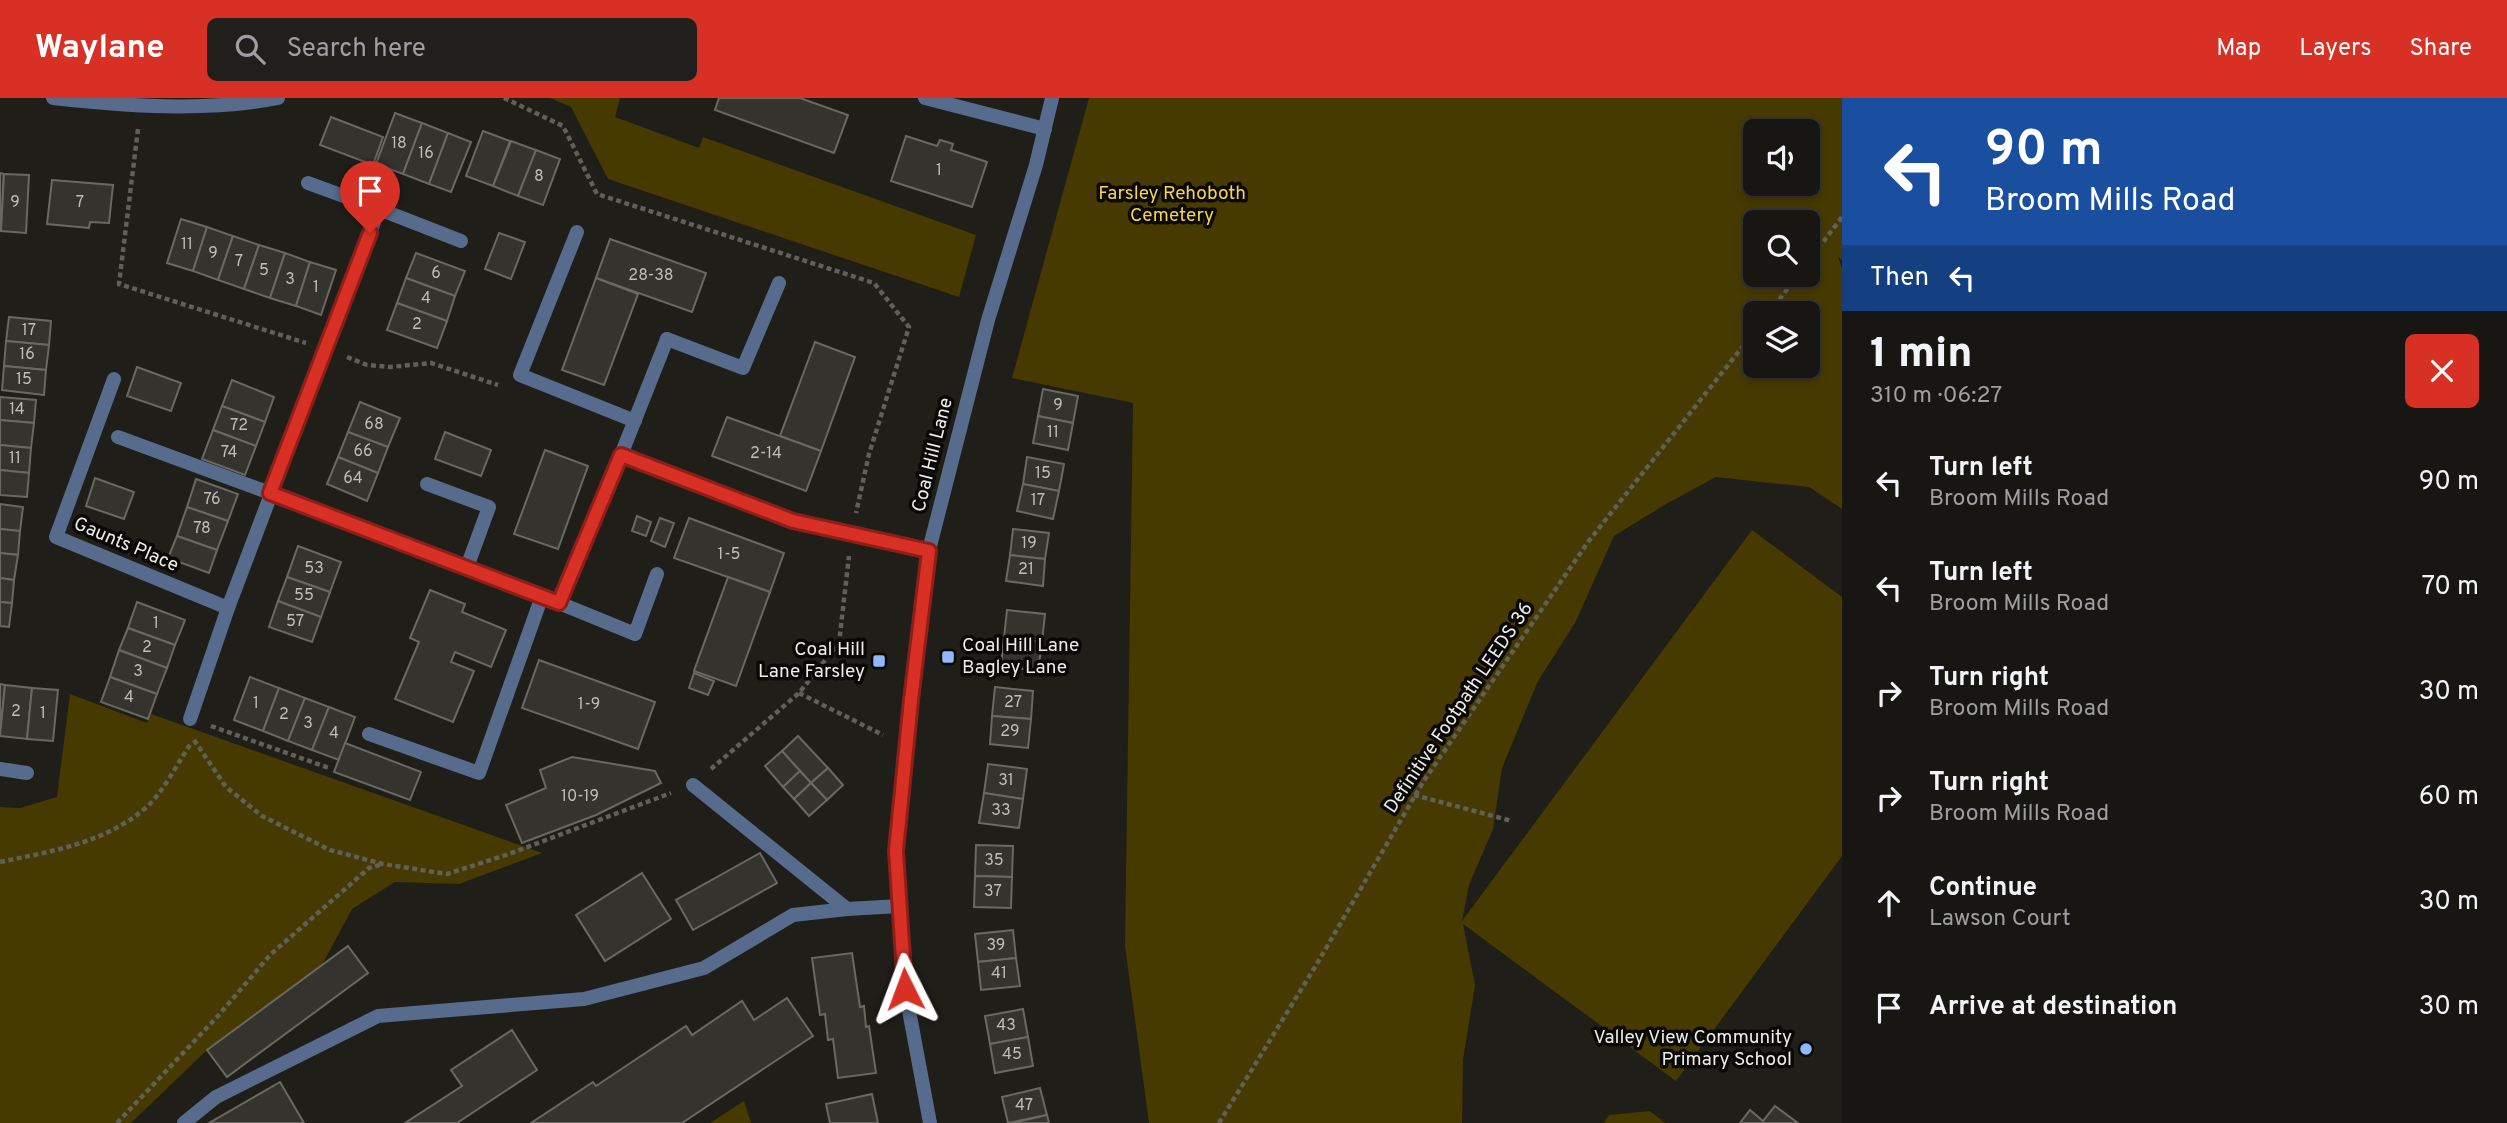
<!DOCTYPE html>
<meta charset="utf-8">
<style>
:root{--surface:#171613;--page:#201f1c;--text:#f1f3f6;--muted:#9e9fa0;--line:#363533;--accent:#d93025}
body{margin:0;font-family:Overpass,sans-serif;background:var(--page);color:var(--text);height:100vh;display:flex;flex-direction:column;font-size:26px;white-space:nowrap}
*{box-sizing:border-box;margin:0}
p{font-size:23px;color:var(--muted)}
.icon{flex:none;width:38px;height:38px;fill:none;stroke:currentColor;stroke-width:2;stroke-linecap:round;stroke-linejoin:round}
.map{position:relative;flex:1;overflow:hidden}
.sheet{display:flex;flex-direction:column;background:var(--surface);width:665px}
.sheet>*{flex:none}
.top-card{background:#1a4fa0;color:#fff;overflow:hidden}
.controls{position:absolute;left:1743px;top:21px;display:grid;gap:14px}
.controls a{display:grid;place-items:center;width:77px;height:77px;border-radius:10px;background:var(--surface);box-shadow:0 4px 10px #0003,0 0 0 2px var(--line);font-size:35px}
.pin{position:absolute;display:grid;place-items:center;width:60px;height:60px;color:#fff;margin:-72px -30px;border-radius:50% 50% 50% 0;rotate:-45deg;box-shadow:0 0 7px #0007}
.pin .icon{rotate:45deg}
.me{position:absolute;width:77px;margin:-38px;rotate:357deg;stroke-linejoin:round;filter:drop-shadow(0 0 5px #0008)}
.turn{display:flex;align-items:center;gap:24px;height:147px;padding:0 28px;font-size:32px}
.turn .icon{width:91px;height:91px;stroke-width:2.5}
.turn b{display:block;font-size:49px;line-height:60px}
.then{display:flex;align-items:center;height:66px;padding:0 28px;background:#0003;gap:14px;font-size:26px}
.round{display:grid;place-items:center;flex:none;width:74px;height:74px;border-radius:10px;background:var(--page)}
.head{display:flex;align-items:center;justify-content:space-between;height:119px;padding:0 28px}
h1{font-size:42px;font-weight:800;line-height:52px}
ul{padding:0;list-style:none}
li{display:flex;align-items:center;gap:21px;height:105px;padding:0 28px}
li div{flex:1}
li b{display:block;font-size:26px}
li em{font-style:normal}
header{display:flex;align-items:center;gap:42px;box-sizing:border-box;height:98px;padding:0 35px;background:var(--accent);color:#fff}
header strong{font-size:33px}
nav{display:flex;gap:38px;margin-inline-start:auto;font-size:24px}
.search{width:490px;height:63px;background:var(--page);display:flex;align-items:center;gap:18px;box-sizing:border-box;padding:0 24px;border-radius:10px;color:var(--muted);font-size:26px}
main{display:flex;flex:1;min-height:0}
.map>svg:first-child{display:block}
.green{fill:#463a00;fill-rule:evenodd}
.building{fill:#34332e;stroke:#696861;stroke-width:2}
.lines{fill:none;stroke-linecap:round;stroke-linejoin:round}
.path{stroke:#605f5a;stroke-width:4.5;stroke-dasharray:5 3.5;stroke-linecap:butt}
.service{stroke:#576b8c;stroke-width:14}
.minor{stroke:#576b8c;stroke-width:14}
.tertiary{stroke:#576b8c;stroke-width:14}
.route-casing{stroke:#8d1f18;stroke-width:18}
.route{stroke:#d93025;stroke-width:12}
.poi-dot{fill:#8fb8fd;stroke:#090806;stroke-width:2.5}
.labels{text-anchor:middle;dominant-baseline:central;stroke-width:7;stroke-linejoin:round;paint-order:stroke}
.number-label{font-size:16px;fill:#bebeba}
.park-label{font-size:19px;fill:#f6d646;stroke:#090806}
.street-label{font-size:19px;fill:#ecece8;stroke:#090806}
.poi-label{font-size:19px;fill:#ecece8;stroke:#090806;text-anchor:end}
</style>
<header>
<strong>Waylane</strong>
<div class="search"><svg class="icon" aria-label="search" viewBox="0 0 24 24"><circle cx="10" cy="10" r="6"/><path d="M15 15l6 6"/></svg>Search here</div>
<nav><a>Map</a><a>Layers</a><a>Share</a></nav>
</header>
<main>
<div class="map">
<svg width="1842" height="1025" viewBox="0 0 1842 1025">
<rect width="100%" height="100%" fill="#1f1e19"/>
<!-- green -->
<g class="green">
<path d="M550,0H620L615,19L699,50L703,39L976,137L959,199L608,81L571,9Z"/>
<path d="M1089,0H1842V162L1838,159L1842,170V411L1809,389L1716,379L1666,406L1614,438L1575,525L1538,583L1502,670L1493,731L1469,787L1462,823L1752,432L1842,499V758L1676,983L1463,826L1475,887L1463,962L1462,1025H1149L1125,848L1133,305L1012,280ZM1755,33H1808V86H1755ZM1755,124H1808V177H1755ZM1755,215H1808V268H1755Z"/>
<path d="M70,596L147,625L151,616L542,755L459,786L395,784L352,811L322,867L207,952L131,1025H0V709L20,710L57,699Z"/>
<path d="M744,1003L751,1025H710Z"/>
<path d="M1650,1013L1665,1025H1604L1609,1017Z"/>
</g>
<!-- building -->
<g class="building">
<path d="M719,0H800L848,17L834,55L715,12Z"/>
<path d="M395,15L422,25L403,76L376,66Z"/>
<path d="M331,19L383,39L373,67L320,47Z"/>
<path d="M422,25L448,35L429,86L403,76Z"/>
<path d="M483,33L510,43L493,88L466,78Z"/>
<path d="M448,35L471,44L451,94L429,86Z"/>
<path d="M906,38L937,48L940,42L947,44L953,46L951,52L987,64L972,109L891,83Z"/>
<path d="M511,43L536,52L518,98L493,88Z"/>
<path d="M536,52L560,61L543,107L518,98Z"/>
<path d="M0,75L4,76L1,133H0Z"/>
<path d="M4,76L29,77L26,135L1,133Z"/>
<path d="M52,82L113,87L109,125L90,124L89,130L47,126Z"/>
<path d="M181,121L207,129L193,173L167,165Z"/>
<path d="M207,129L233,138L218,182L193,173Z"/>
<path d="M499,135L525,144L511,181L485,171Z"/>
<path d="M233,138L259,147L244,191L218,182Z"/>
<path d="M610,141L706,175L692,214L596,180Z"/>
<path d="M259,147L285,155L270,200L244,191Z"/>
<path d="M285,155L310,164L296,208L270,200Z"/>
<path d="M416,155L465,173L455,198L406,180Z"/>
<path d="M310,164L336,172L321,217L296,208Z"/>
<path d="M406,180L455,198L447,223L397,205Z"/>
<path d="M596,180L638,196L604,287L562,272Z"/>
<path d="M397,205L447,223L437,250L387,232Z"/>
<path d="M9,219L51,223L49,247L6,243Z"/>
<path d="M6,243L49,247L46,272L4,268Z"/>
<path d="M815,244L855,259L821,353L780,338Z"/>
<path d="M4,268L46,272L44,297L2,292Z"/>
<path d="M137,269L181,285L171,313L127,298Z"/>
<path d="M232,282L274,299L265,324L222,308Z"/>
<path d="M1043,291L1078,298L1073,325L1038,318Z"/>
<path d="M0,299L36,302L34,325L0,322Z"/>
<path d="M360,304L400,320L388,349L348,334Z"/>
<path d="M222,308L265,324L256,348L213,332Z"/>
<path d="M1038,318L1073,325L1068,352L1033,345Z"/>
<path d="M727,319L821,353L806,393L712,358Z"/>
<path d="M0,322L34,325L31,350L0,347Z"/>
<path d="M213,332L256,348L245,377L202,361Z"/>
<path d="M348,334L388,349L378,375L338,359Z"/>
<path d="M445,334L491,352L481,378L435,361Z"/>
<path d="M0,347L31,350L29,375L0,372Z"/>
<path d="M545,352L588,368L558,451L514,436Z"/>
<path d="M338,359L378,375L367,403L327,386Z"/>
<path d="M1027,359L1064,366L1059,393L1023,386Z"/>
<path d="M0,372L29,375L27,399L0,397Z"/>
<path d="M95,380L134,394L124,421L86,408Z"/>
<path d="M196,381L238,396L228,423L187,409Z"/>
<path d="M1023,386L1059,393L1053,421L1017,413Z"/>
<path d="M0,406L23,409L20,433L0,431Z"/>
<path d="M187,409L228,423L217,452L177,438Z"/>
<path d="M637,418L651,424L646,438L632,433Z"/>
<path d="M660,420L674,425L665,449L651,443Z"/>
<path d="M689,420L784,455L770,494L674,460Z"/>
<path d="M0,431L20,433L18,457L0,455Z"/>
<path d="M1013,431L1049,435L1045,461L1010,457Z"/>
<path d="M177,438L217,452L209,475L168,460Z"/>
<path d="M298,448L341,464L330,494L287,479Z"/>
<path d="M0,455L18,457L14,482L0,480Z"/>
<path d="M1010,457L1045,461L1043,488L1006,483Z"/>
<path d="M287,479L330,494L321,519L278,503Z"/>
<path d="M728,479L770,494L736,588L694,573Z"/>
<path d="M0,480L14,482L12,505L0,504Z"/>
<path d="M430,492L465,506L462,514L506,532L491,569L455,554L451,564L474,573L453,624L395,601L419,544L410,540Z"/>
<path d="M278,503L321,519L312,544L269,529Z"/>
<path d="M0,504L12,505L9,529L0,528Z"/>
<path d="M137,504L185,522L175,547L128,530Z"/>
<path d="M1007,512L1045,516L1042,544L1004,540Z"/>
<path d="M128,530L175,547L167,570L119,552Z"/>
<path d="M1004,540L1042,544L1038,573L1001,568Z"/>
<path d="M119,552L167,570L157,596L110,579Z"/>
<path d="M539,562L655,604L638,651L522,610Z"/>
<path d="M694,575L714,583L708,597L689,590Z"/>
<path d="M110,579L157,596L148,621L101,604Z"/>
<path d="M250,579L279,590L263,633L234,622Z"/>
<path d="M0,586L5,587L0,638Z"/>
<path d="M5,587L32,590L27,641L0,638Z"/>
<path d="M995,589L1033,593L1031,621L992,618Z"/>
<path d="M32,590L58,592L53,643L27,641Z"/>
<path d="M279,590L305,600L288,643L263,633Z"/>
<path d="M305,600L329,609L312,652L288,643Z"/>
<path d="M329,609L355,619L339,662L312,652Z"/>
<path d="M992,618L1031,621L1028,650L990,646Z"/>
<path d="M798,638L828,670L811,685L782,653Z"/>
<path d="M345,645L421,674L410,702L334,674Z"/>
<path d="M782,653L800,673L783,689L765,668Z"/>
<path d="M572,659L655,673L661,685L596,717L522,745L506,707L546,690L540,672Z"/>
<path d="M988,666L1027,671L1023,701L984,695Z"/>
<path d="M828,670L843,687L827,702L811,685Z"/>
<path d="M800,673L811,685L794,701L783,689Z"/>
<path d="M811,685L827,702L809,718L794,701Z"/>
<path d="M984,695L1023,701L1019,730L979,725Z"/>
<path d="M976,747L1013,748L1012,779L975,778Z"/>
<path d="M760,755L777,785L693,832L676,802Z"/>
<path d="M642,775L671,821L605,863L576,817Z"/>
<path d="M975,778L1012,779L1011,810L974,809Z"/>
<path d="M1013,832L1016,860L978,864L975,836Z"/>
<path d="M348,848L368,875L227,979L207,952Z"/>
<path d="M852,855L860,909L864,908L866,929L869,928L876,975L838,980L833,941L828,942L825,916L820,917L812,860Z"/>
<path d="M1016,860L1020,888L981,892L978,864Z"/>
<path d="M787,900L813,938L682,1025H531L593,984L596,988L686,928L692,937L742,903L754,922Z"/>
<path d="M1023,911L1028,939L990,946L985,918Z"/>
<path d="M512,932L537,972L457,1025H405L462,988L451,972Z"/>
<path d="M1028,939L1033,968L995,975L990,946Z"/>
<path d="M280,984L304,1025H209Z"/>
<path d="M1040,990L1047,1017L1008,1025L1002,999Z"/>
<path d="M872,996L878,1025H830L826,1006Z"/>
<path d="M1775,1008L1798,1025H1740L1750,1012L1763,1023Z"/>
<path d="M1047,1017L1049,1025H1012Z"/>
</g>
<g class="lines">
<!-- path -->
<g class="path">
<path d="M504,0L563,28L597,96L874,185L909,229L869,356L856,415"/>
<path d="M138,31L119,186L306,245"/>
<path d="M1808,164L1842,119"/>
<path d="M1769,215L1798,177"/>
<path d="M347,259L367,267L390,269L431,265L498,287"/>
<path d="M799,595L883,637"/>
<path d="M211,628L329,670"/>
<path d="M194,642L226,689L262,718L330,752L383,766L447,776L506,757L671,695"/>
<path d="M711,671L799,595L839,545L849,458"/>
<path d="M1414,697L1512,723"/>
<path d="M0,764C53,753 107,745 149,707C163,693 180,662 191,645"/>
<path d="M117,1025L218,918L270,857L369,770L383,766"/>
<path d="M1219,1025L1315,869L1423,684L1588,444L1755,233"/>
</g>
<!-- service -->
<g class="service">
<path d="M577,134L520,277L635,323"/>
<path d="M667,241L743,270L779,185"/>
<path d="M118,339L270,395"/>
<path d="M427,386L489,409L467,469"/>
<path d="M559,505L635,536L657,476"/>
<path d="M190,621L228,510"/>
<path d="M369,636L479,675L542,498"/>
<path d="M184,1025L216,999L378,918L584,901L704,870L793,817L847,811"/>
</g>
<!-- minor -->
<g class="minor">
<path d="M53,0C124,8 208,14 278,0"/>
<path d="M925,0L1045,31"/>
<path d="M379,111L461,143"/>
<path d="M114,281L56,439L228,510L379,111L308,85"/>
<path d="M621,357L667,241"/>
<path d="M270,395L559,505L621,357L793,423L929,452"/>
<path d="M0,671L27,675"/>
<path d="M693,687L847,811L900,808"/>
</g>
<!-- tertiary -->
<path class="tertiary" d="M930,1025L905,891L896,753L910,602L929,452L988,222L1036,67L1052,0"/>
</g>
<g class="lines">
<!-- route casing -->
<g class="route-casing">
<path id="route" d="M370,135L270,395L559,505L621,357L793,423L929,453L911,602L896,753L905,891"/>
</g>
<!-- route -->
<use href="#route" class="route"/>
</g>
<!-- markers -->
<g class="poi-dot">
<rect x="941" y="552" width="14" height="14" rx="3.5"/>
<rect x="872" y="556" width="14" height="14" rx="3.5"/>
<circle cx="1806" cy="951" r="7"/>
</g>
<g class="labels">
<!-- number labels -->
<g class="number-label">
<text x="399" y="46">18</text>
<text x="426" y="56">16</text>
<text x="939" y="73">1</text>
<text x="539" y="79">8</text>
<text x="15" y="105">9</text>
<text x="80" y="105">7</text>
<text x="187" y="147">11</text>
<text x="213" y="156">9</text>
<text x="239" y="164">7</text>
<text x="264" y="173">5</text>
<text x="436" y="176">6</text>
<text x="651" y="178">28-38</text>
<text x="290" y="182">3</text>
<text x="316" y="190">1</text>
<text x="426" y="201">4</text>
<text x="417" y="227">2</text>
<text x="29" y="233">17</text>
<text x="27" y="257">16</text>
<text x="24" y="282">15</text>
<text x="1058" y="308">9</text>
<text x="17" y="312">14</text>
<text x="374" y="327">68</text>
<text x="239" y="328">72</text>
<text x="1053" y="335">11</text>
<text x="363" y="354">66</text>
<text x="229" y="355">74</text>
<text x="766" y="356">2-14</text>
<text x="15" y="361">11</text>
<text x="1043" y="376">15</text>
<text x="353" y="381">64</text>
<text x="212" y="402">76</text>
<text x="1038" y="403">17</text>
<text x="202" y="431">78</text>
<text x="1029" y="446">19</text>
<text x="729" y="457">1-5</text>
<text x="314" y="471">53</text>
<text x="1026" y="472">21</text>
<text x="304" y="498">55</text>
<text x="295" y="524">57</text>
<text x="156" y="526">1</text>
<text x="147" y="550">2</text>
<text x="138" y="574">3</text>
<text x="129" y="600">4</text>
<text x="1013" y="605">27</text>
<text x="256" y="606">1</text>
<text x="589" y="607">1-9</text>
<text x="16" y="614">2</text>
<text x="43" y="616">1</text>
<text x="284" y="617">2</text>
<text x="308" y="626">3</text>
<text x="1010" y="634">29</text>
<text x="334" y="636">4</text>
<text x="1006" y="683">31</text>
<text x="580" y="699">10-19</text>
<text x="1001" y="713">33</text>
<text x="994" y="763">35</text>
<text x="993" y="794">37</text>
<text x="996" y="848">39</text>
<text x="999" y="876">41</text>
<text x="1006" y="928">43</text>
<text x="1012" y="957">45</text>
<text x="1024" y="1008">47</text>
</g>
<!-- park labels -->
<g class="park-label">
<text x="1172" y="96">Farsley Rehoboth<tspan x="1172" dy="22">Cemetery</tspan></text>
</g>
<!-- street labels -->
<g class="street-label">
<text transform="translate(933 357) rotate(-76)">Coal Hill Lane</text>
<text transform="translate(126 447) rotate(23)">Gaunts Place</text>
<text transform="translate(1459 610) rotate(-56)">Definitive Footpath LEEDS 36</text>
</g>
<!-- poi labels -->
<g class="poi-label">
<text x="962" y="548" text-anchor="start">Coal Hill Lane<tspan x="962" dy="22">Bagley Lane</tspan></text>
<text x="865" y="552">Coal Hill<tspan x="865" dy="22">Lane Farsley</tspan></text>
<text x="1792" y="940">Valley View Community<tspan x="1792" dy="22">Primary School</tspan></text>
</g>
</g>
</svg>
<div class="controls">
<a><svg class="icon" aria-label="sound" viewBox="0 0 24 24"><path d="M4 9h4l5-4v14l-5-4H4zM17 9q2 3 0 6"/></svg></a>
<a><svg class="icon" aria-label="search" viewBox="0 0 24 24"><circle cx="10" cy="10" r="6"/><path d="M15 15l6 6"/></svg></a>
<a><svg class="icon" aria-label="layers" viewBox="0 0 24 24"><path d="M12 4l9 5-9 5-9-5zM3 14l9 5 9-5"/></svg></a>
</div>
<div class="pin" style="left:370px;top:135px;background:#d93025"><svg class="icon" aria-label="arrive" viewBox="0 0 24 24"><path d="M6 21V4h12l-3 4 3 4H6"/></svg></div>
<svg class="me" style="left:905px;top:891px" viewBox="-20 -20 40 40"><path d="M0-17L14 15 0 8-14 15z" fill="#d93025" stroke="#fff" stroke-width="4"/></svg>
</div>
<section class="sheet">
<div class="top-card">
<div class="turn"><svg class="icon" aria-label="left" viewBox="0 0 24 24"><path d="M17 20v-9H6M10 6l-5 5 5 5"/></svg><div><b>90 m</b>Broom Mills Road</div></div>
<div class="then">Then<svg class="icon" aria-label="left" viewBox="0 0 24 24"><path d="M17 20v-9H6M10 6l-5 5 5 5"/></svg></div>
</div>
<div class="head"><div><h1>1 min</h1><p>310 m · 06:27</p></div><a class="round" style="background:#d93025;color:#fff"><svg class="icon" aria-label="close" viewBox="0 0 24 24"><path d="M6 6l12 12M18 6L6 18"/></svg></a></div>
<ul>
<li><svg class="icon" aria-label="left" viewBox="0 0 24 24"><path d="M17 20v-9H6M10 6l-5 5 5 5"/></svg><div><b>Turn left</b><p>Broom Mills Road</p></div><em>90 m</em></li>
<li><svg class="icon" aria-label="left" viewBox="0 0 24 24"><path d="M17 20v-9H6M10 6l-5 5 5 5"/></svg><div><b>Turn left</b><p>Broom Mills Road</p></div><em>70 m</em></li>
<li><svg class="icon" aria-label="right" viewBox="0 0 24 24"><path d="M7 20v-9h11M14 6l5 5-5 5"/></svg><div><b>Turn right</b><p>Broom Mills Road</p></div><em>30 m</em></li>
<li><svg class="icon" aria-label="right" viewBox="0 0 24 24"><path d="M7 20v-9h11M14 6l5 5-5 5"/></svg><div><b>Turn right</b><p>Broom Mills Road</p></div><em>60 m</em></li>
<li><svg class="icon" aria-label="ahead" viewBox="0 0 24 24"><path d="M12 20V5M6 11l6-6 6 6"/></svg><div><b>Continue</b><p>Lawson Court</p></div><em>30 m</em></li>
<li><svg class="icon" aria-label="arrive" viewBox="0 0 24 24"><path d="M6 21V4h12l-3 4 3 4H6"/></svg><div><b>Arrive at destination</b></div><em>30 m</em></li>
</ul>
</section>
</main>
